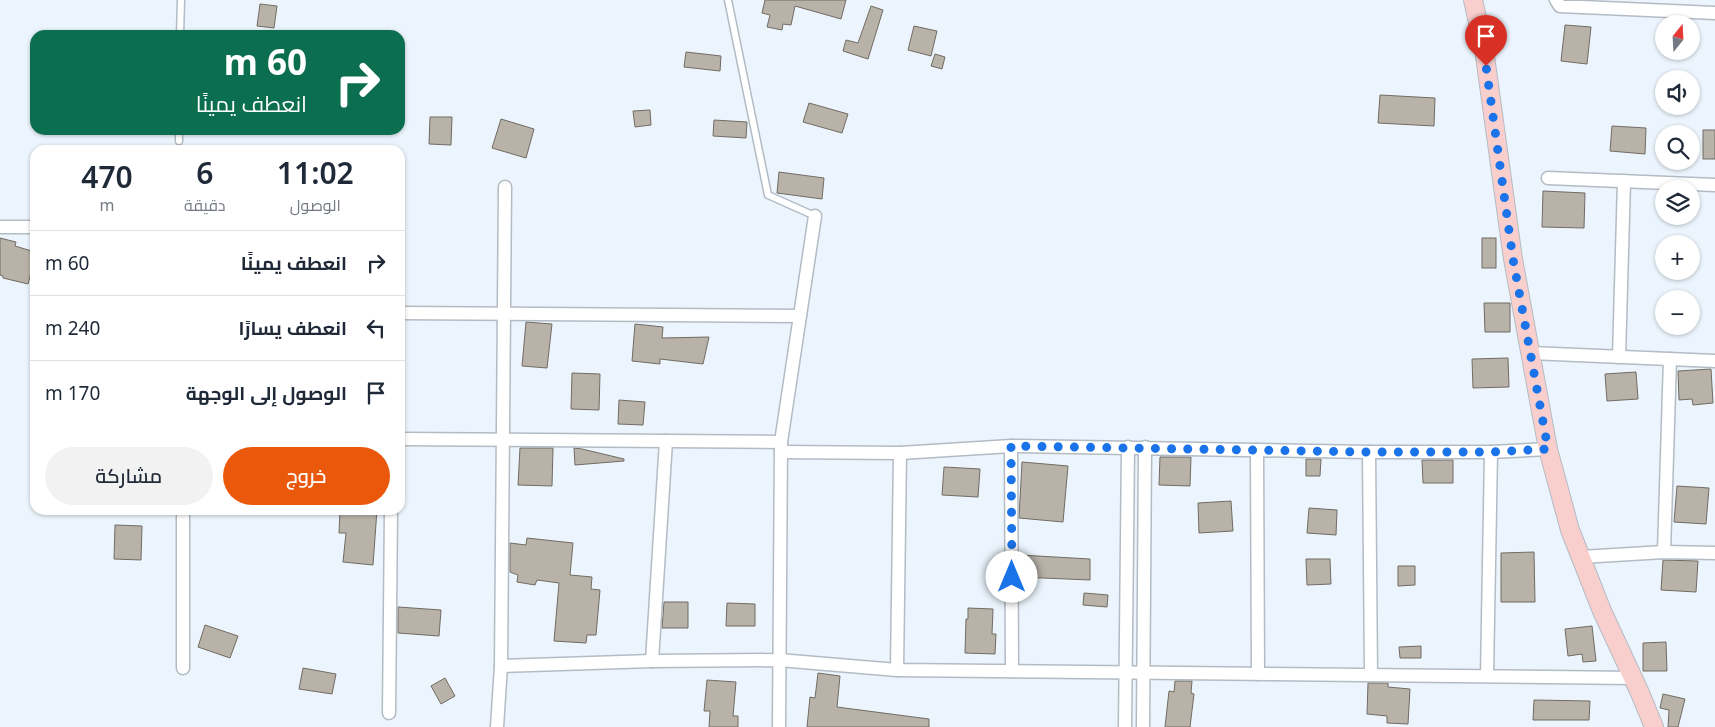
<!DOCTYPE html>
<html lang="ar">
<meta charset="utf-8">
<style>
:root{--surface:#fff;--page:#f2f2f3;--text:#1f2937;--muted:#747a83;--line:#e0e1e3;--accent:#ea580c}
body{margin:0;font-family:"Noto Sans",Cairo,sans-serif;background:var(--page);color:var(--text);direction:rtl;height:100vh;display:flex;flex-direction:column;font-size:19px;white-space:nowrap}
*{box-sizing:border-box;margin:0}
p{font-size:16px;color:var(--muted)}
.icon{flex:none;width:28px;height:28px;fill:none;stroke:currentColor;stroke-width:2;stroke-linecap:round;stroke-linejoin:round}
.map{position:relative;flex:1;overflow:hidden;direction:ltr}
.side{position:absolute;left:30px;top:145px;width:375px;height:370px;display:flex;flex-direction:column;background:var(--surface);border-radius:15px;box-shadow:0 1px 4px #0004;direction:rtl}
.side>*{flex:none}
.hud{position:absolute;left:30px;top:30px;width:375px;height:105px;border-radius:15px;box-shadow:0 1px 4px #0004;direction:rtl;background:#0b6e4f;color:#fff;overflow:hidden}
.needle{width:32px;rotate:18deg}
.buttons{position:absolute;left:1655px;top:15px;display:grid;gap:10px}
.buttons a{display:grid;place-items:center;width:45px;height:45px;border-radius:50%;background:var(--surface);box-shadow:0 1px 4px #0004;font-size:25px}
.pin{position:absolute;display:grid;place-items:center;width:42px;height:42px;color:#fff;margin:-51px -21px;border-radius:50% 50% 50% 0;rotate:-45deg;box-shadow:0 0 5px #0007}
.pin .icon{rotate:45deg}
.me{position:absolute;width:55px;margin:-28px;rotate:0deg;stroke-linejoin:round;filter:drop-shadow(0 0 4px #0008)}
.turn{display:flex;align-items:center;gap:18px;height:105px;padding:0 15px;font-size:22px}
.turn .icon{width:65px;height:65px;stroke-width:2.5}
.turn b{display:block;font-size:35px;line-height:42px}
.eta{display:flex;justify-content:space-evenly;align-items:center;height:85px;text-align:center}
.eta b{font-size:30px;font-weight:600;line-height:35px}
.action{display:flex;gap:10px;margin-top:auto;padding:10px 15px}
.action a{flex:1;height:58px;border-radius:30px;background:var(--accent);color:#fff;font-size:20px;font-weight:600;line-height:58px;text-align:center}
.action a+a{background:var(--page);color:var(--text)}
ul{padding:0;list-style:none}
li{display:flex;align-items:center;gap:15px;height:65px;padding:0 15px;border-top:1px solid var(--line)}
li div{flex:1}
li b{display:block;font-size:19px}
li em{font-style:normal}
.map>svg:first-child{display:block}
.building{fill:#b8b2a8;stroke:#716b63}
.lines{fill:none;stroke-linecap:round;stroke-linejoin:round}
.lane-casing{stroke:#b3bbc3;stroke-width:9}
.street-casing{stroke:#b3bbc3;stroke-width:15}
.secondary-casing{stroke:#b3bbc3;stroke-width:20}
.lane{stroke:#fff;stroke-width:6}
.street{stroke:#fff;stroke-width:12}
.secondary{stroke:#f9cfce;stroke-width:18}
.route{stroke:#1a73e8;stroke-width:9;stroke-dasharray:0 16.2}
</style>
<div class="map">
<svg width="1715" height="727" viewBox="0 0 1715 727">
<rect width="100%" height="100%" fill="#ecf5fd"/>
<!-- building -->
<g class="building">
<path d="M765,0H846L841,19L795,6L791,25L783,24L782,30L767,27L770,15L762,13Z"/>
<path d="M260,4L277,6L274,28L257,26Z"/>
<path d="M871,6L883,10L868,59L843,51L846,40L858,43Z"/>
<path d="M1565,25L1591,27L1587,64L1561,61Z"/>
<path d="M914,26L937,31L931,56L908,50Z"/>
<path d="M686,52L721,56L720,71L684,67Z"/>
<path d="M935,54L945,57L942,69L931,66Z"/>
<path d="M1380,95L1435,98L1434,126L1378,123Z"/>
<path d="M809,103L848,114L842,133L803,122Z"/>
<path d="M650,110L651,125L635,127L633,111Z"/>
<path d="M430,117H452L451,145L429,144Z"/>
<path d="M501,119L534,129L526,158L492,148Z"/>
<path d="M714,120L747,122L746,138L713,136Z"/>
<path d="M1612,126L1646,128L1645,154L1610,151Z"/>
<rect x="1703" y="130" width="12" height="29"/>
<path d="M779,172L824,178L822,199L777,193Z"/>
<path d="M1543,191L1585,193L1584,228L1542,227Z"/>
<path d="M0,238L16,242L15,246L35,252V259L28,284L3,278V276L0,275Z"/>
<rect x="1482" y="238" width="14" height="30"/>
<path d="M1484,303H1510V332H1485Z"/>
<path d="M526,322L552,324L547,368L522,366Z"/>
<path d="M635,324L663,327L662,338L709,337L703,364L660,359V364L632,361Z"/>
<path d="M1508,358L1509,387L1473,388L1472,359Z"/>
<path d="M1711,369L1713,403L1693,405L1692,399L1679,400L1678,371Z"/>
<path d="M1636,372L1638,399L1607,401L1605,374Z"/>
<path d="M572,373L600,374L599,410L571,409Z"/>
<path d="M619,400L645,402L643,425L618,424Z"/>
<path d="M520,448H553L552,486L518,485Z"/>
<path d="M574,448L582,449L624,459V461L575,465Z"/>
<path d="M1160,457H1191L1190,486L1159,485Z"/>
<path d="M1306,459H1321L1320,476H1306Z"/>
<path d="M1422,460H1453V483H1423Z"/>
<path d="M1022,462L1068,466L1063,522L1019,518Z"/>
<path d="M944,467L980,469L978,497L942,495Z"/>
<path d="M1677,486L1709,488L1706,524L1674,522Z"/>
<path d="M1231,501L1233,531L1199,533L1198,503Z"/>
<path d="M1309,508L1337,510L1336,535L1307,533Z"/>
<path d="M340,510H377L373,565L343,562L346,533H339Z"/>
<path d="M115,525L142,526L141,560L114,559Z"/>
<path d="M527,538L573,543L570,575L592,577L591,589L600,590L596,635H587L586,643L554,641L559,583L537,580L535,585L517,582L518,575L510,572V543L526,545Z"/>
<path d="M1534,552L1535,602H1501V553Z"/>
<path d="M1020,555L1090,559V580L1020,577Z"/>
<path d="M1306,559H1330L1331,584L1307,585Z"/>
<path d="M1663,560L1698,561L1696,592L1661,590Z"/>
<path d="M1398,566H1415V585L1398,586Z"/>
<path d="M1084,593L1108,595L1107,607L1083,605Z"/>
<path d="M664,602H688V628H662Z"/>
<path d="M727,603L755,604V626H726Z"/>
<path d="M398,607L441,610L439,636L398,633Z"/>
<path d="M968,608L993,609L992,634H996L995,654L965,653L966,619H968Z"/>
<path d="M205,625L238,636L230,658L198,647Z"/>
<path d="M1592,626L1596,661L1583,662L1582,654L1568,656L1565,629Z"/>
<path d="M1666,642L1667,671H1643V643Z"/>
<path d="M1421,646V658H1400L1399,647Z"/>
<path d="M303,668L336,674L332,694L299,689Z"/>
<path d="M818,673L840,676L837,707L929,719V727H807L810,697L815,698Z"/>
<path d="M445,678L455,696L441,704L431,686Z"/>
<path d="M707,680L736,682L733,716H738V727H709L710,711H704Z"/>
<path d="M1175,681H1192L1191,693L1194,694L1190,727H1165L1169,691L1174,692Z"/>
<path d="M1368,683H1388V687L1410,689L1408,724L1387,723V716L1367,714Z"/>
<path d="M1663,694L1685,699L1678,727H1668L1669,710L1660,708Z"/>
<path d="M1534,700L1590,701L1589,720H1533Z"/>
</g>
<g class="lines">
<!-- lane casing -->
<g class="lane-casing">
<g id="lane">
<path d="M728,0L768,195L815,216"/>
<path d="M180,35L181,0"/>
<path d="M179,141V130"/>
</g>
</g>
<!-- street casing -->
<g class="street-casing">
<g id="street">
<path d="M1556,0L1560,6L1715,13"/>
<path d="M1548,178L1715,185"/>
<path d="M0,227H35"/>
<path d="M400,313L800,316"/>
<path d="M1531,353L1715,361"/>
<path d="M1619,357L1624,181"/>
<path d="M400,439L781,442"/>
<path d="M1011,446L1012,671"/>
<path d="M1257,450L1258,674"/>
<path d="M781,452L900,453L1011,446L1369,452H1491L1548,449"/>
<path d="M1369,452L1371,675"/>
<path d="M1664,552L1670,359"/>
<path d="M1581,557L1664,552L1715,553"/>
<path d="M652,661L666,441"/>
<path d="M501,666L652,661L779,660L897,670L1633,678"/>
<path d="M183,668V510"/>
<path d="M897,670L900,453"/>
<path d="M1487,676L1491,452"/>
<path d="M389,713L391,510"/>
<path d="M497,727L501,666L505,187"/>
<path d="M779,727L781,442L815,216"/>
<path d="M1125,727L1128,447"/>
<path d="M1143,727L1145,447"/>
</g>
</g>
<!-- secondary casing -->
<g class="secondary-casing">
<path id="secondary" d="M1473,0L1484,49L1513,259L1548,449L1570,530L1602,611L1640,693L1654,727"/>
</g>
<!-- lane -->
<use href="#lane" class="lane"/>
<!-- street -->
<use href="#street" class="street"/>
<!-- secondary -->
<use href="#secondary" class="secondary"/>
</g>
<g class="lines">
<!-- route -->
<path class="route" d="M1012,577L1011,446L1368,452H1491L1548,449L1513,259L1486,66"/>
</g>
</svg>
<div class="buttons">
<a><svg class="needle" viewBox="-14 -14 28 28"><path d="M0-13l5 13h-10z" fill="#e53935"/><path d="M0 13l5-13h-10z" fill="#747a83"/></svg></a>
<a><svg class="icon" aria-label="sound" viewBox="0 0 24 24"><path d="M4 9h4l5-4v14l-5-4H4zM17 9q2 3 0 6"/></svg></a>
<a><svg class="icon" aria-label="search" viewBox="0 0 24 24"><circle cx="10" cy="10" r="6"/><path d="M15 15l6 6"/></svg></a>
<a><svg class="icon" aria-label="layers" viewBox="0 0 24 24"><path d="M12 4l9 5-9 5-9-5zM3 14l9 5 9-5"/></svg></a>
<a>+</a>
<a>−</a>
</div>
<div class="pin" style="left:1486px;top:66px;background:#d93025"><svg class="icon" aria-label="arrive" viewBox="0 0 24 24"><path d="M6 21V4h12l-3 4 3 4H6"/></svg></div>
<svg class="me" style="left:1012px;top:577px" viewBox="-20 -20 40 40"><circle r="19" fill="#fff"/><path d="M0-13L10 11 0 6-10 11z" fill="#1a73e8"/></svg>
<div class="hud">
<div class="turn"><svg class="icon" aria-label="right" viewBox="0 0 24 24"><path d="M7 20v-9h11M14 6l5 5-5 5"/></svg><div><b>60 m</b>انعطف يمينًا</div></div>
</div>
<section class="side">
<div class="eta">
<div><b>11:02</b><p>الوصول</p></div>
<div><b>6</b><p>دقيقة</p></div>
<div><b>470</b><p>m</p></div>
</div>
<ul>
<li><svg class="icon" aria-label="right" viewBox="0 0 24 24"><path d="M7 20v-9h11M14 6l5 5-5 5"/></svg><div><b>انعطف يمينًا</b></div><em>60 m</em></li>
<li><svg class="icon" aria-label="left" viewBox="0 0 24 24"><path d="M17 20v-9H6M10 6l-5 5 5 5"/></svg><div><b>انعطف يسارًا</b></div><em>240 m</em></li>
<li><svg class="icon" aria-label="arrive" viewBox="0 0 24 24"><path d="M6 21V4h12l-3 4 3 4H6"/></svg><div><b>الوصول إلى الوجهة</b></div><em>170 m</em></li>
</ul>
<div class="action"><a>خروج</a><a>مشاركة</a></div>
</section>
</div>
